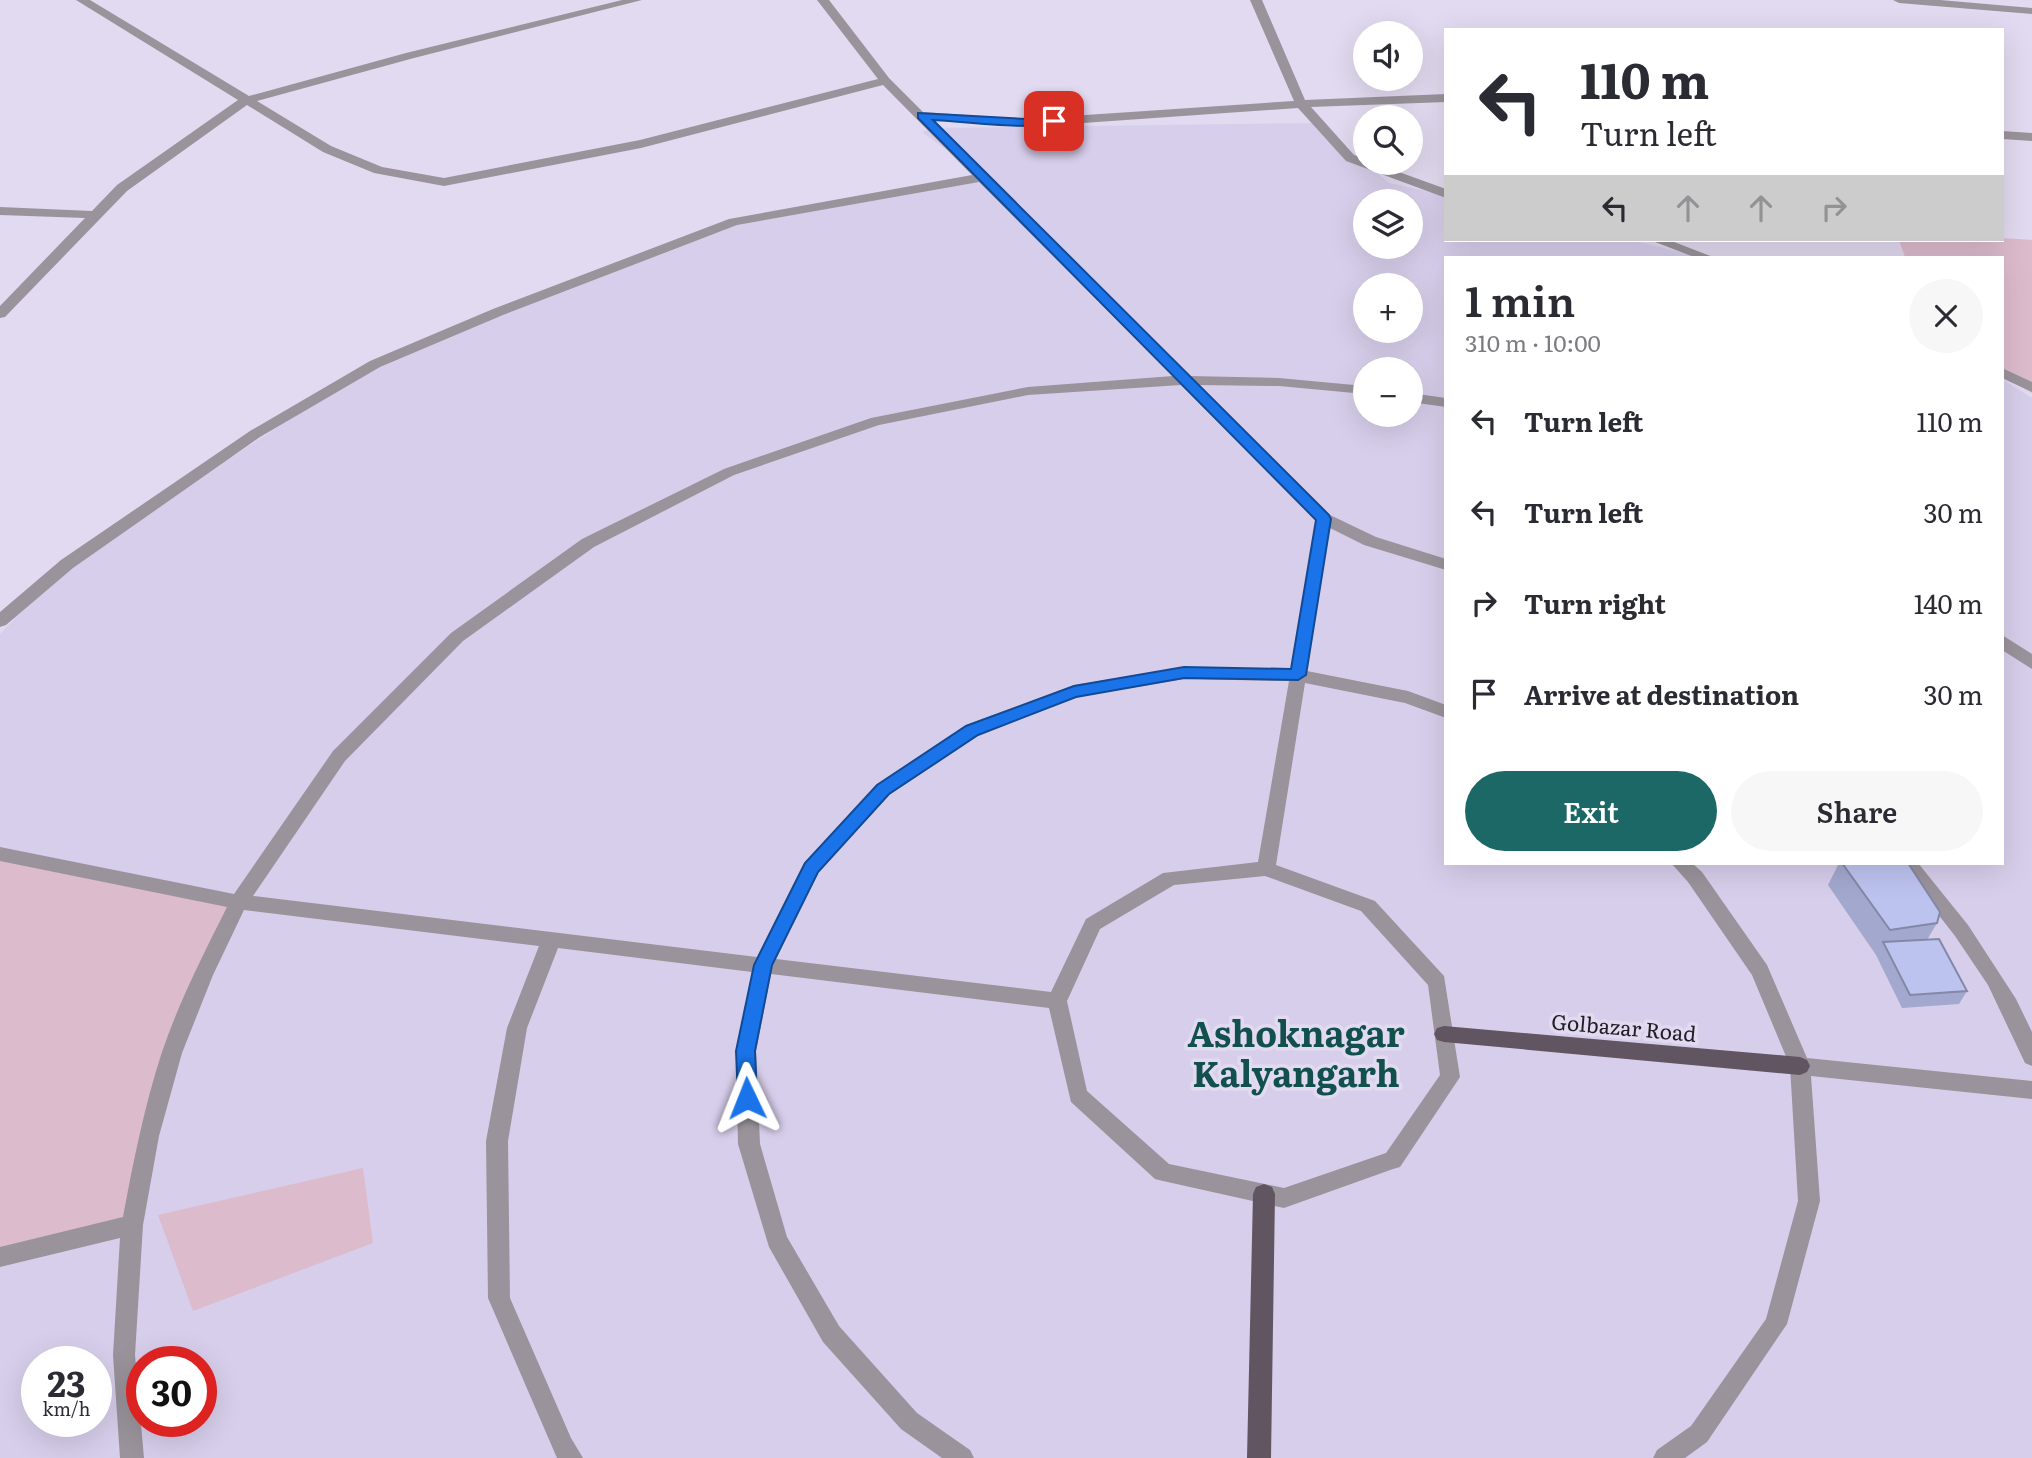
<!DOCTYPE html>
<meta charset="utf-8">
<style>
:root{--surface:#fff;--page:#f7f7f7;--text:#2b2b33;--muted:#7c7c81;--accent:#1b6866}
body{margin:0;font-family:Literata,serif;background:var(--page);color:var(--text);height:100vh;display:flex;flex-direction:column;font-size:26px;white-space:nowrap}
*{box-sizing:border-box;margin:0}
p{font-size:23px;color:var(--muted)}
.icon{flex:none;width:38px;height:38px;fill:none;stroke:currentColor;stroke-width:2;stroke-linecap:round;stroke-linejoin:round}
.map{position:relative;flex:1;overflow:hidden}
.drawer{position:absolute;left:1444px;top:256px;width:560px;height:609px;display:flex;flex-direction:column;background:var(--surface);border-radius:0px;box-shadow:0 7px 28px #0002}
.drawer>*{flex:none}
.guide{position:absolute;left:1444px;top:28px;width:560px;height:214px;border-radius:0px;box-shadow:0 7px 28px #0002;background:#fff;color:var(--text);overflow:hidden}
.controls{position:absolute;left:1353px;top:21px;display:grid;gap:14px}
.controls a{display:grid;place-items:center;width:70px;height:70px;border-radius:50%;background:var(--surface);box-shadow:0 7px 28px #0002;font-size:35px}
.speed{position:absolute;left:21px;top:1346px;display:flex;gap:14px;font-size:35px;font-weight:700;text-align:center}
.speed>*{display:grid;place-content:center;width:91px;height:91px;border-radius:50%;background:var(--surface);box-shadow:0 7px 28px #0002;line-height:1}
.speed small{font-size:18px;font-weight:400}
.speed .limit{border:10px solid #d22;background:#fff;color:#111}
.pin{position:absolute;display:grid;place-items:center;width:60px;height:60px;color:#fff;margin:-30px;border-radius:14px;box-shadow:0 4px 10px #0006}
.me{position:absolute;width:77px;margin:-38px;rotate:358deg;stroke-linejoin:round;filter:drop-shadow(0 0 5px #0008)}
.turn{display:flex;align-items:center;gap:24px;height:147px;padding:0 21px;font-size:32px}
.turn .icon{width:91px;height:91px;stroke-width:2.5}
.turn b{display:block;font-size:49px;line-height:60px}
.lanes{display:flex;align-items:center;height:66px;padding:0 21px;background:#0003;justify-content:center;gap:35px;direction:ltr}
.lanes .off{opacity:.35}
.round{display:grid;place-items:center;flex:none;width:74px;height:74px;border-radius:37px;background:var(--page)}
.summary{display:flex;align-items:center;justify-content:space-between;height:119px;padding:0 21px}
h1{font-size:42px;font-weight:600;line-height:52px}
.primary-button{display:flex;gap:14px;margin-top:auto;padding:14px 21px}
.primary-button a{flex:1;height:80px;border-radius:42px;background:var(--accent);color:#fff;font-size:28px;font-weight:600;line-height:80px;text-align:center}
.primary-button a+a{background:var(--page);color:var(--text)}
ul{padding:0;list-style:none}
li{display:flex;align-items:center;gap:21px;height:91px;padding:0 21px}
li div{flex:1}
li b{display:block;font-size:26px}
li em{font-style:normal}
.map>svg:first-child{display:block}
.built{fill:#d7ceeb;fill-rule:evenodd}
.green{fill:#dcbbcd}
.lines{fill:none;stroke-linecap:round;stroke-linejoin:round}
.minor{fill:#9a939b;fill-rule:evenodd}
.primary{fill:#615562;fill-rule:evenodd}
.wall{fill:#a3a8ce}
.building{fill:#bdc3ef;stroke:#8488a7;stroke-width:2}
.route{fill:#1a73e8;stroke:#114b97;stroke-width:2}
.labels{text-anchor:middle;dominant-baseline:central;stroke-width:7;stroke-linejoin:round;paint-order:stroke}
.street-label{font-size:21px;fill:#201e26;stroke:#e2daf0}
.town-label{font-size:35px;font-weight:bold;fill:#12504e;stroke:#e2daf0}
</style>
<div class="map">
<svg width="2032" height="1458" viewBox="0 0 2032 1458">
<rect width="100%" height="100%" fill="#e2daf0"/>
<!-- built -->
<path class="built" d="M1317,123L1389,183L1445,195L1446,240H1631L1700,257H1446V863H2002V379L2032,398V1458H0V634L67,564L375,364L734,222L982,176L922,132L934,128ZM1365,201H1410V247H1365ZM1365,285H1410V331H1365ZM1365,369H1410V415H1365ZM37,1362H96V1421H37ZM142,1362H201V1421H142Z"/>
<!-- green -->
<g class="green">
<path d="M2002,238L2032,240V393L2002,376V257H1905L1899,240Z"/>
<path d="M0,854L239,902L179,1037L132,1225L0,1257Z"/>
<path d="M363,1168L373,1243L193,1311L158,1215Z"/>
</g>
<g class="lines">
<!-- minor -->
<g class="minor">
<path d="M76,0H90L249,96L406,53L622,0H642L414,58L257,101L331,146L382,167L444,178L640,140L878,79L817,0H829L889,78L923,112L1026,119L1294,101L1250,0H1262L1305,100L1446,94V102L1311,107L1354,155L1365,159V163H1374L1446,189V198L1346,161L1298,108L1026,127L931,120L1189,376L1279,378L1365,386V394L1279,386L1198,385L1330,515L1376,537L1446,559V570L1364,545L1330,528L1307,671L1408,691L1446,705V718L1405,703L1305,683L1276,865L1375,901L1444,976L1460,1077L1400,1167L1393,1169L1284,1208L1163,1181L1155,1179L1071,1102L1049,1008L771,974L756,1051L760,1144L787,1237L839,1326L917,1413L970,1450L974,1458H942L901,1429L823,1342L769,1247L738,1144L736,1051L752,972L558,948L527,1028L508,1141L510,1298L571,1438L583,1458H557L488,1298L486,1141L507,1028L539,946L244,910L213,975L182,1053L159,1136L143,1225L135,1355L144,1458H120L113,1355L120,1238L0,1267V1247L123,1217C133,1163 144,1108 161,1055C178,1004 203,955 227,907L0,861V847L234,894L333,751L451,633L582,539L724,469L871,418L1028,387L1173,376L979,182L737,225L503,315L380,367L260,437L73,568L6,625L0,627V612L61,560L250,431L370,361L493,309L729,219L972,175L883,85L641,148L444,186L374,173L323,152L247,105L127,191L5,317L0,318V306L85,218L0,215V207L92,211L117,185L238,100ZM1181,385L1316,520L1291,669L1184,667L1074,685L966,725L877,785L804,863L757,957L253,896L345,761L463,641L594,547L734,475L879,425L1028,395ZM1184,679L1289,681L1258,862L1163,873L1086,919L1051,992L776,959L818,873L889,795L978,735L1076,697ZM1265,876L1361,911L1428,985L1440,1075L1386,1153L1284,1188L1169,1164L1087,1091L1067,1001L1100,929L1174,885Z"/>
<path d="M1893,0H1940L2032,8V14L1899,3Z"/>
<path d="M2002,131L2032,133V141L2002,139Z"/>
<path d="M1650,240H1669L1713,257H1694Z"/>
<path d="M2002,368L2032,382V392L2002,378Z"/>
<path d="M1410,393L1446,398V407L1410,402Z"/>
<path d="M2002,635L2032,654V669L2002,650Z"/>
<path d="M1671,863H1692L1702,872L1767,965L1807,1058L2032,1081V1099L1811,1076L1820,1201L1787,1324L1707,1442L1685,1458H1653L1657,1450L1691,1426L1766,1319L1798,1201L1790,1066L1752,975L1688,882Z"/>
<path d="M1898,863H1918L1968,925L2016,999L2032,1032V1066L2025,1063L1988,985L1955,936Z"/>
</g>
<!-- primary -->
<g class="primary">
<path d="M1444,1026L1800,1057L1807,1060L1810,1066L1807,1072L1800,1075L1444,1042L1437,1040L1434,1034L1437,1028Z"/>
<path d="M1264,1184L1272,1187L1275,1194L1271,1458H1247L1253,1194L1256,1187Z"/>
</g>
</g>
<!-- wall -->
<path class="wall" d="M1839,863H1908L1937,923L1927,940L1967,991L1959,1004L1902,1008L1876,955L1828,885Z"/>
<!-- building -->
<g class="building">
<path d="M1842,863H1908L1940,912L1937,923L1890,930Z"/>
<path d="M1939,939L1967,991L1910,995L1883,942Z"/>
</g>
<!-- route -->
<path class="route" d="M918,113L1027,119L1054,117L1059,121C1043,132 957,121 933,120L1329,515L1331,519L1306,675L1298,680L1184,678L1076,697L978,735L889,794L818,872L772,965L755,1051L757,1098L754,1104L747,1106L741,1104L738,1098L736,1051L754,965L805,863L877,785L966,726L1074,686L1184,667L1291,669L1316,520L918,118Z"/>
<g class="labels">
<!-- street labels -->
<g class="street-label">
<text transform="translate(1624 1026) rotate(5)">Golbazar Road</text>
</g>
<!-- town labels -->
<g class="town-label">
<text x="1296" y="1032">Ashoknagar<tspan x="1296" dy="40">Kalyangarh</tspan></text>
</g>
</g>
</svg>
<div class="controls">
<a><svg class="icon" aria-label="sound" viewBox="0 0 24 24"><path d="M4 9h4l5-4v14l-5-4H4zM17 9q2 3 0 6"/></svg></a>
<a><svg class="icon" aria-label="search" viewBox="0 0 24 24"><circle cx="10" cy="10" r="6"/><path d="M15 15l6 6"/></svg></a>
<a><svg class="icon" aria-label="layers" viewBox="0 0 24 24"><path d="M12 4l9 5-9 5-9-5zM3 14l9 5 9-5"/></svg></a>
<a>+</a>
<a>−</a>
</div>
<div class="speed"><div>23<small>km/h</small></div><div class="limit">30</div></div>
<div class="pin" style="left:1054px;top:121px;background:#d93025"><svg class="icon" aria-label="arrive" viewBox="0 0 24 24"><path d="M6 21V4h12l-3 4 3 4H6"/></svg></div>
<svg class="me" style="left:747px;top:1098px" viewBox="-20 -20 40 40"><path d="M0-17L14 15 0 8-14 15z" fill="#1a73e8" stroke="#fff" stroke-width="4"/></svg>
<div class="guide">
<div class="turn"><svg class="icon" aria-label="left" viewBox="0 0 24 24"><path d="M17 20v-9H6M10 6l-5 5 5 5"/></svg><div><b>110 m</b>Turn left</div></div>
<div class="lanes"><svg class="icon" aria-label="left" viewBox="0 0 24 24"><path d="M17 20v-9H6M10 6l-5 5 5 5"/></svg><svg class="icon off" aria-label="ahead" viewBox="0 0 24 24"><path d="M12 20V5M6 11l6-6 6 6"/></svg><svg class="icon off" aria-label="ahead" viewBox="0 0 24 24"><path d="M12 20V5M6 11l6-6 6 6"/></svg><svg class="icon off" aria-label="right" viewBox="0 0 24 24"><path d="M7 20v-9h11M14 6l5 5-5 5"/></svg></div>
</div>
<section class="drawer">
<div class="summary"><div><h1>1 min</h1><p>310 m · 10:00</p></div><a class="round"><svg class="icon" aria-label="close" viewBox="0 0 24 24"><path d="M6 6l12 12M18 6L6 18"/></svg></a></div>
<ul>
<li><svg class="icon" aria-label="left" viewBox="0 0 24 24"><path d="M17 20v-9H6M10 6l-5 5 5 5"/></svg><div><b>Turn left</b></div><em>110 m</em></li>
<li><svg class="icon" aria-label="left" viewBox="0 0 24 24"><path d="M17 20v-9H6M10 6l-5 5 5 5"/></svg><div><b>Turn left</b></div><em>30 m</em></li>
<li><svg class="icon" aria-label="right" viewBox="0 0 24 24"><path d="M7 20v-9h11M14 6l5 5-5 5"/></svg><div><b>Turn right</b></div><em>140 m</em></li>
<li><svg class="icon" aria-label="arrive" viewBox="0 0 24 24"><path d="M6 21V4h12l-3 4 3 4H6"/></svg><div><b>Arrive at destination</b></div><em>30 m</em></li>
</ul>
<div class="primary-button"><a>Exit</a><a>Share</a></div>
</section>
</div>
